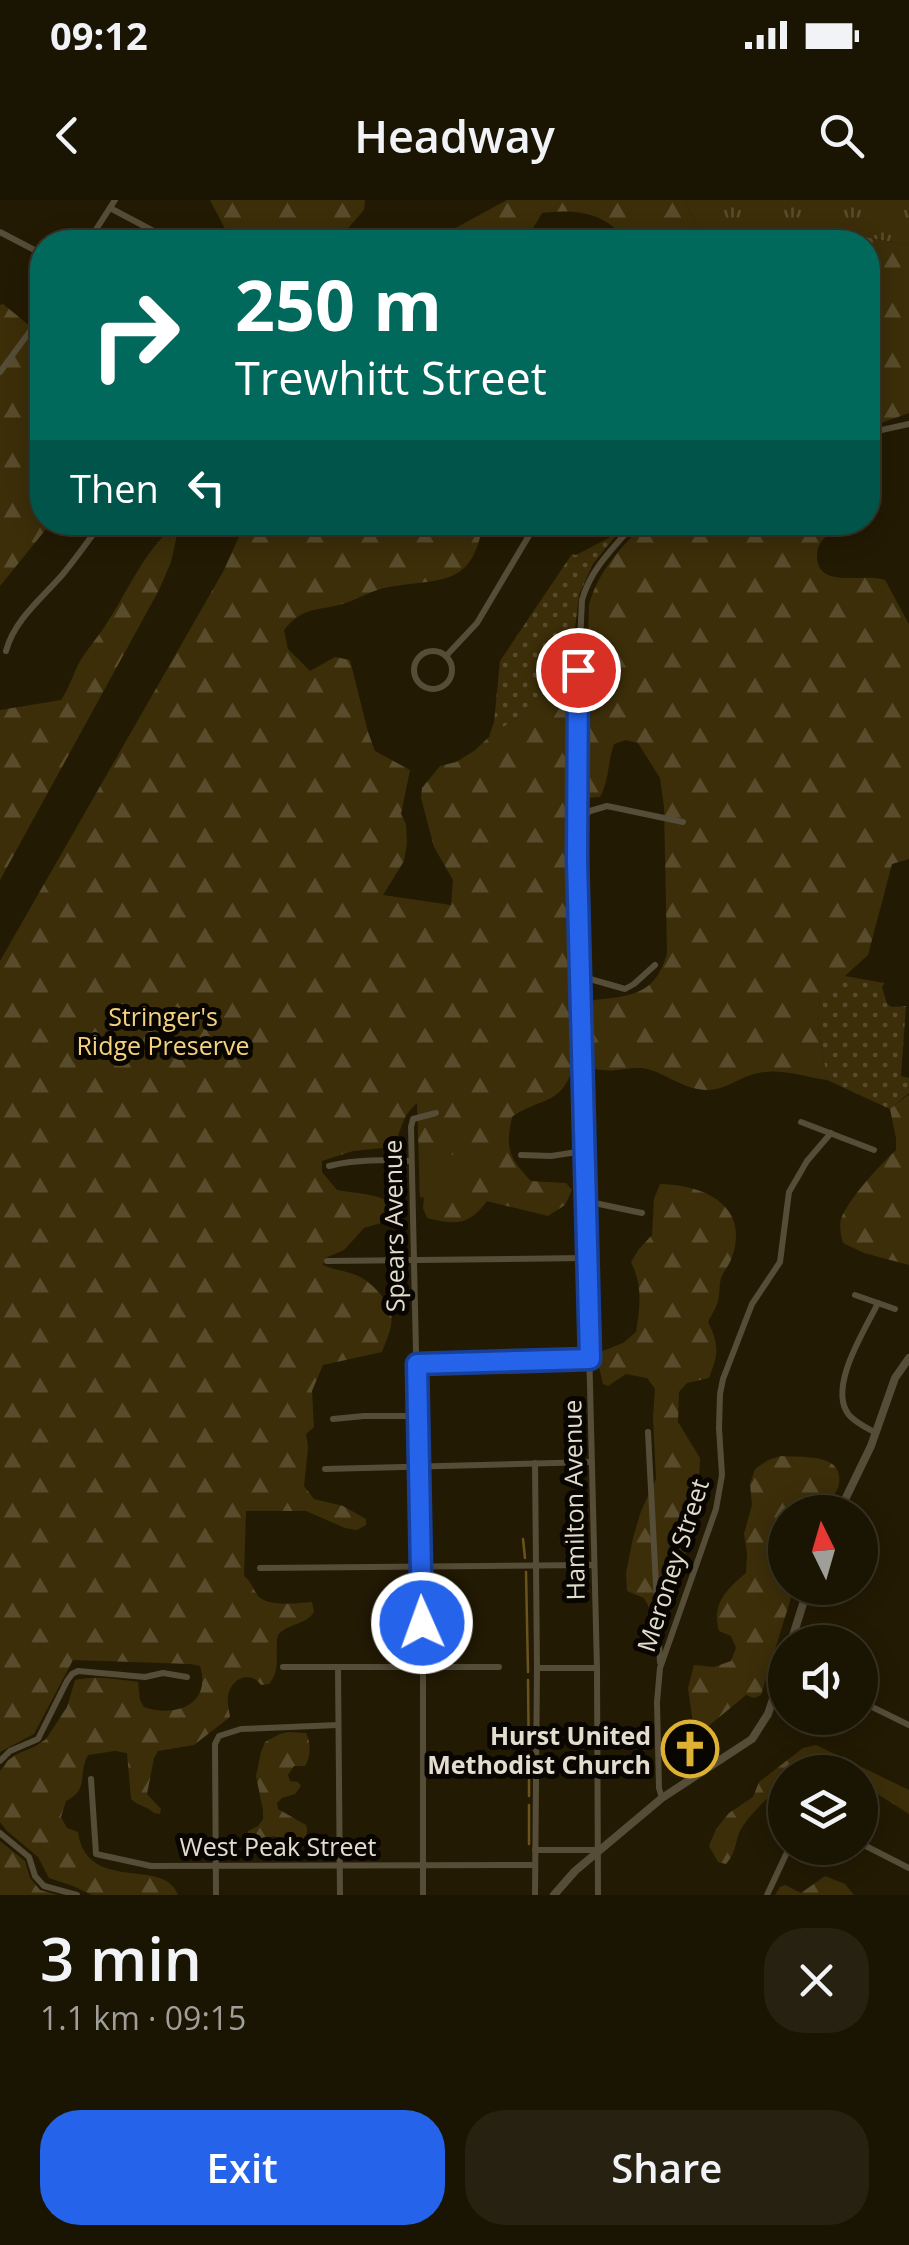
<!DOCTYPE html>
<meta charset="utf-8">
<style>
:root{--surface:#1a1402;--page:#272111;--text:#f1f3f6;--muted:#9f9e99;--line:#383324;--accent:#2563eb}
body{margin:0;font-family:"Open Sans",sans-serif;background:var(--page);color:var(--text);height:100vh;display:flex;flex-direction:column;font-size:38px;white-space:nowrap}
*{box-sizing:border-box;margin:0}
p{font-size:32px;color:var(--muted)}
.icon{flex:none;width:55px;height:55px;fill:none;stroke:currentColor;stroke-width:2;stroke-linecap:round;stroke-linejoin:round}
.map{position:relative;height:1695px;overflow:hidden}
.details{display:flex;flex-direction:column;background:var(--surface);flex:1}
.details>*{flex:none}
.banner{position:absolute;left:30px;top:30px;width:850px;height:305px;border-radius:40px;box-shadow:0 5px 25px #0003,0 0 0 2px var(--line);background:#00695c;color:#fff;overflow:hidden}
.needle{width:65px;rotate:355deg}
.buttons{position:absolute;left:768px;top:1295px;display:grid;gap:20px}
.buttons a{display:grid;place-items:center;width:110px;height:110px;border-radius:50%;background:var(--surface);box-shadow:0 5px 25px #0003,0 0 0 2px var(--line);font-size:50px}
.pin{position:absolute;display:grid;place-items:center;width:85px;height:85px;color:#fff;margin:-42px;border:5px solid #fff;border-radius:50%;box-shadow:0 2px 10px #0007}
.me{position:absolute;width:110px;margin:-55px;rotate:358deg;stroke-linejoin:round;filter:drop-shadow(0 0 8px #0008)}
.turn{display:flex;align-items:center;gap:35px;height:210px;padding:0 40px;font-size:45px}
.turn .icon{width:130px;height:130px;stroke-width:2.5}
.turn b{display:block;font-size:70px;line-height:85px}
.then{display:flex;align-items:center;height:95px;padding:0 40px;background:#0003;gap:20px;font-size:38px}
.round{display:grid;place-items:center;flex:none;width:105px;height:105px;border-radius:40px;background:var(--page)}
.summary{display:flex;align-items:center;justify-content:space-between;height:170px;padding:0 40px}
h1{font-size:60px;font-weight:600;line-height:75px}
.button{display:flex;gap:20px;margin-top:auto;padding:20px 40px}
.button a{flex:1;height:115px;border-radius:40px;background:var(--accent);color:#fff;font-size:40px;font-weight:600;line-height:115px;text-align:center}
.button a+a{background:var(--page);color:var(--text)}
.status{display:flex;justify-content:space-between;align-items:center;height:70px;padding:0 50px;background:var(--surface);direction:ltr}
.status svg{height:28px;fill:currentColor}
header{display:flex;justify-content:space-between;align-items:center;height:130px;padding:0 40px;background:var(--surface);font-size:45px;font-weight:600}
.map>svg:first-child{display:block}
.grass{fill:url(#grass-dots)}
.forest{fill:url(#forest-firs)}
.park{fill:url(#park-tufts)}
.garden{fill:#3c2e09}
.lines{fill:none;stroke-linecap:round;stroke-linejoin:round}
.stream{stroke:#6a541c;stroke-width:2.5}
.minor{stroke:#564d38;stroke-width:6}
.tertiary{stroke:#564d38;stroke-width:8}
.route-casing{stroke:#184099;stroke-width:25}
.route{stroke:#2563eb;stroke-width:18}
.labels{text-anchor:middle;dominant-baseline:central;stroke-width:10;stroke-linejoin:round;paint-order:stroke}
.park-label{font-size:25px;fill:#f3d17e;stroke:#090601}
.street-label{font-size:25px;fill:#e3ddcf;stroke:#090601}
.poi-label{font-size:25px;font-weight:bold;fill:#e3ddcf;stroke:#090601;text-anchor:end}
</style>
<div class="status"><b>09:12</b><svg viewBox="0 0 49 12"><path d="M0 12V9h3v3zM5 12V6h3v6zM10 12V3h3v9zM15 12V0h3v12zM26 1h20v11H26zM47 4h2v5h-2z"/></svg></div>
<header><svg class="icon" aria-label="back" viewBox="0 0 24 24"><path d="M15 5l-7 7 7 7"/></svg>Headway<svg class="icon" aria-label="search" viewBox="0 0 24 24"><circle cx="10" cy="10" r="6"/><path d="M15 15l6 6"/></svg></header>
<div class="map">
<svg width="909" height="1695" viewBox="0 0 909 1695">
<defs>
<pattern id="grass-dots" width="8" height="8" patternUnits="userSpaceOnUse" patternTransform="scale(2.5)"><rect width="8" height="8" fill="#3c2e09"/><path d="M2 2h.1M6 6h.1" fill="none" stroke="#584c2c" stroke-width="1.8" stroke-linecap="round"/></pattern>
<pattern id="forest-firs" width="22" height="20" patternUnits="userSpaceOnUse" patternTransform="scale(2.5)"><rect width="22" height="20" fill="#3c2e09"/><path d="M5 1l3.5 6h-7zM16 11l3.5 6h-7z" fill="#584c2c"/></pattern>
<pattern id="park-tufts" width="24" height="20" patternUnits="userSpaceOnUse" patternTransform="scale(2.5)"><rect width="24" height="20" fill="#3c2e09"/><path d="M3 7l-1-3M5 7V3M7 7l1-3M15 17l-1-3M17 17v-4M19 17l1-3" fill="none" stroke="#584c2c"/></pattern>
</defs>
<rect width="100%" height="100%" fill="#231a03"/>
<!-- grass -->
<g class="grass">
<path d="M618,333L593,364L579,395L567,494L560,492L530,509L489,537L494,522L500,461L572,354L576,355Z"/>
<path d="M845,776L884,783L882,787L887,804L892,807L906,806L901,876L909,878V893L890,909L827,880L818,826L820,796Z"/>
</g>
<!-- forest -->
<g class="forest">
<path d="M210,0H365L364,10L336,42H232Z"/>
<path d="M507,0H685L703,42H626C608,12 574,9 542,13L525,42H435L437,38Z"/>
<path d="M860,36L909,45V213L876,225H868V42H850Z"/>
<path d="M3,104L42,136V322L51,323L0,386V105Z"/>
<path d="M245,323H483C472,391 438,377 384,388C368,392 355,401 339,405C313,411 302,408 284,430L288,449L310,471L335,457L350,460L368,532L375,551L410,570L401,614L406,624L407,643L404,661L383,695L451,705L453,680L434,647L421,598L422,588L440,566L456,562L474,551L489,537L547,497L560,492L567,494L569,679L574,865C561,907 542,896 512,917C505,949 509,958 531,981L566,983L572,990L565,1005L548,1016L487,1001C469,1026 455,1025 427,1018L423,1008L424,998L420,997L417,903C400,918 403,930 392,947L353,951L322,961V972L337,990C357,994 389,993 399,1012L397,1018L364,1028L344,1050L325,1058L323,1065C334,1070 342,1070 353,1074C368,1078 387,1098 391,1113C394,1125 386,1141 382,1152L323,1165L312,1191L314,1227L306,1234L308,1248L304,1286L314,1299L343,1306L366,1319V1325L357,1330L345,1328L306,1311H246L244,1376C252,1382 253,1390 259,1397C271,1407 297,1403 312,1402L314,1412C306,1425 288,1423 278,1435C274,1452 282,1469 269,1484L261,1485C252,1472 234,1476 229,1492C226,1499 229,1509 230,1517L194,1545L158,1551L154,1558L147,1594L161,1609L160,1614L154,1613C147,1606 138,1606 131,1599L127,1553L115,1551L88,1555C77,1575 90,1589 66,1601L61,1617L67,1628L78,1632C87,1695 165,1656 178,1695H92L73,1686L49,1678L38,1657L7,1631L0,1622V1571L7,1561L17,1554L36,1546L46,1539L67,1507L75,1480C96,1475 118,1479 138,1482L140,1500L144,1507C175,1518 212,1505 200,1466L190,1464L73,1460L34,1534L0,1552V761L224,370Z"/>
<path d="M644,323H846C833,331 816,339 817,357C818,390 865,372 885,380L909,424V659L892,664L868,755L845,776L841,788H832L820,796L818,826L827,880C805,877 780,868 758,873C739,877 726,890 707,890C682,890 660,869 641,868C623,867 616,873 595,869L589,809L594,800C631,796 656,795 667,753L664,607L660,578L638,543L626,540L614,544C607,564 610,578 600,597L588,598L584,593L589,405C599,369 620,350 644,323Z"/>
<path d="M172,330L177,335L171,362L159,390L0,680V510L61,500C69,488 72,477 78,465C85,451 97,439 105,426C123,400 147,345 172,330Z"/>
<path d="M908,895L909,896V1065L864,1053L843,1043C841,1036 839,1026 841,1019C848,999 880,965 896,950V938L890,909Z"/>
<path d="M660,984C704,985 750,1005 732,1057C730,1064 724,1071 721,1078C719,1085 720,1094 718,1101C716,1108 711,1116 708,1122C720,1146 718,1155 709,1178L687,1183L679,1192L678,1222L700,1258L699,1279L696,1312L676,1391L669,1408L650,1409L644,1398L627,1391L626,1373L633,1338L641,1311L656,1279L653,1216L655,1189L647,1178L626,1174L608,1186L603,1184L599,1167L600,1152L623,1143L636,1132C640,1107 643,1086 631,1062L639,1049L652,1035L654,999Z"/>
<path d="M781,1256C801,1258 844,1252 839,1284C837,1293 828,1304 822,1312H785V1388H794L761,1495L754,1498L746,1495L705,1529L694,1530L688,1488L694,1465L714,1467L731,1461L736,1448L731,1436L719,1431C711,1404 727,1389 746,1373L747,1353L744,1334L752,1305L750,1284L755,1269L768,1260Z"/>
<path d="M288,1532L306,1533C311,1542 311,1557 305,1566H294L288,1575L290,1581L298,1582L301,1586L295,1594L282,1598L277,1603L278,1609L306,1625C311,1641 297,1642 285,1645L274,1636L255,1640L247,1639L248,1631L258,1626L263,1619V1610L256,1576L261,1552L265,1542L280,1534Z"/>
<path d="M816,1545L909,1590V1614L860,1583V1572L827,1570L785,1572V1585C772,1592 745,1619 739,1633C735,1645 735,1654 726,1664L718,1662L709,1646L716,1629L729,1613L753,1597L759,1582L803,1548Z"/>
<path d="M0,1641L25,1661L30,1678L40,1690L58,1695H0Z"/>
<path d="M825,1676L845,1684L854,1695H775L780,1687L785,1685L801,1693Z"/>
</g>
<!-- park -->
<path class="park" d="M685,0H909V45L860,36L850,42H703Z"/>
<!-- garden -->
<path class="garden" d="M419,954L472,955L475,959L477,972L463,976V995L420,997Z"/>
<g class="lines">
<!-- stream -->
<g class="stream">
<path d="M523,1339L525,1358"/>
<path d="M526,1372L528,1472"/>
<path d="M528,1480L529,1572"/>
<path d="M529,1580V1596"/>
<path d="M529,1605V1644"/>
</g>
<!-- minor -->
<g class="minor">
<path d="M110,8L163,36L171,42"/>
<path d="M0,32L42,54"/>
<path d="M88,42L115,0"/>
<path d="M0,172L42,115"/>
<path d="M868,233L909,224"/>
<path d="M6,451C14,420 43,397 63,374C77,357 89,340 102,322"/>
<circle cx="433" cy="470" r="19"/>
<path d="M446,456L477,423L537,322"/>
<path d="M579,622L590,611L607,606L683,622"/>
<path d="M580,773L590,779L625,789L634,784L655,765"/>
<path d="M801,922L874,950"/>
<path d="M521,955L551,956L584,951"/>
<path d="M329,966C357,959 384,960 411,961"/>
<path d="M585,1001L642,1013"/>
<path d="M327,1061L586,1058"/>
<path d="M855,1095L895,1109"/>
<path d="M417,1164L590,1159"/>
<path d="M333,1219L364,1216H418"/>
<path d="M648,1232L660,1462"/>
<path d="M876,1233C867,1228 856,1223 849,1215C827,1188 865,1130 878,1103"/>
<path d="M325,1269L592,1262"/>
<path d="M260,1368L593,1365"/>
<path d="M283,1467H499"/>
<path d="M338,1468L340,1695"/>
<path d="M537,1468H597"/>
<path d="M860,1501L909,1525"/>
<path d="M0,1561L10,1551L38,1539L67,1481L72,1474L78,1471L145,1477L163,1473L187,1477"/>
<path d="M91,1579L96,1654L151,1666L535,1665"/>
<path d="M662,1598L659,1588L657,1502L660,1468L716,1309L722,1275L719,1228L720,1194L723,1179L752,1104L780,1062L789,992L807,961L831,933"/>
<path d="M0,1633L29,1657L35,1676L44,1686L77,1695"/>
<path d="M860,1643L909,1668"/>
<path d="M535,1650H599"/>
<path d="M216,1695L215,1544L219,1536L241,1529L338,1525"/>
<path d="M423,1695V1468L411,927L413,919L436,913"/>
<path d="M535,1695L537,1468L535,1263"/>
<path d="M598,1695L597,1468L577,660V506L582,400C591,368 614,347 636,322"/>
<path d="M767,1695L789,1648"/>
</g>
<!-- tertiary -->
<g class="tertiary">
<path d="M839,1312L871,1246L895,1178L909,1158"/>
<path d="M791,1442L808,1388"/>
<path d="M554,1695L575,1671L662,1598L752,1539L768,1514L785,1463"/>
</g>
</g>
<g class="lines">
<!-- route casing -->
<g class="route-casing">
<path id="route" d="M422,1423L417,1164L590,1159L577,660L578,470"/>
</g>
<!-- route -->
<use href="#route" class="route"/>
</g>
<!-- icons -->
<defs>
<g id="church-ring" transform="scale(2.875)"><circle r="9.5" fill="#090601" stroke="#deb133" stroke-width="1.5"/><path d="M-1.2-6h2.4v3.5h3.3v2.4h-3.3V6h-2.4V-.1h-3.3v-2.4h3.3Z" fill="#deb133"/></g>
</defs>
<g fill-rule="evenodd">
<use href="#church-ring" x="690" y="1549"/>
</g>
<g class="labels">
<!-- park labels -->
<g class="park-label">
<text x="163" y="816">Stringer's<tspan x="163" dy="29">Ridge Preserve</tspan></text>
</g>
<!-- street labels -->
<g class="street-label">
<text transform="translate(393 1026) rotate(-91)">Spears Avenue</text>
<text transform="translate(573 1300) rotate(-91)">Hamilton Avenue</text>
<text transform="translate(672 1365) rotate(-72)">Meroney Street</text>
<text x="278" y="1646">West Peak Street</text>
</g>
<!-- poi labels -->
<g class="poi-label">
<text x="651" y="1535">Hurst United<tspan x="651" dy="29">Methodist Church</tspan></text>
</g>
</g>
</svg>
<div class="buttons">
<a><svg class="needle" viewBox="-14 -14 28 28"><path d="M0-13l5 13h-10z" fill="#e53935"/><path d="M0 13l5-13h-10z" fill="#9f9e99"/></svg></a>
<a><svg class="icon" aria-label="sound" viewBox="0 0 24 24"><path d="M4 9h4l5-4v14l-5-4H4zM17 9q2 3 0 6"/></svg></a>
<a><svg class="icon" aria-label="layers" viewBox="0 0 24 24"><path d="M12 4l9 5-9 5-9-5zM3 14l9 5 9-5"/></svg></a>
</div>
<div class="pin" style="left:578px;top:470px;background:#d93025"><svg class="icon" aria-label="arrive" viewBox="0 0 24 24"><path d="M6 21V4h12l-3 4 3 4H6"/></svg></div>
<svg class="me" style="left:422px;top:1423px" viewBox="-20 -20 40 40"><circle r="17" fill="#2563eb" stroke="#fff" stroke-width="3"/><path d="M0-11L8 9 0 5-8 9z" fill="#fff"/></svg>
<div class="banner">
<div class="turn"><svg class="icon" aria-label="right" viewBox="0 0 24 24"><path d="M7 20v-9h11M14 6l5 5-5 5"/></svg><div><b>250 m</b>Trewhitt Street</div></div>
<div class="then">Then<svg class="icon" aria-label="left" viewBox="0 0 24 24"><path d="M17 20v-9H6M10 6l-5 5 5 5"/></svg></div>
</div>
</div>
<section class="details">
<div class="summary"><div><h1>3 min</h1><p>1.1 km · 09:15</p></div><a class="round"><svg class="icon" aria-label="close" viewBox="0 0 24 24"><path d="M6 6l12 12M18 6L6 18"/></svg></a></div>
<div class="button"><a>Exit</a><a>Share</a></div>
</section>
